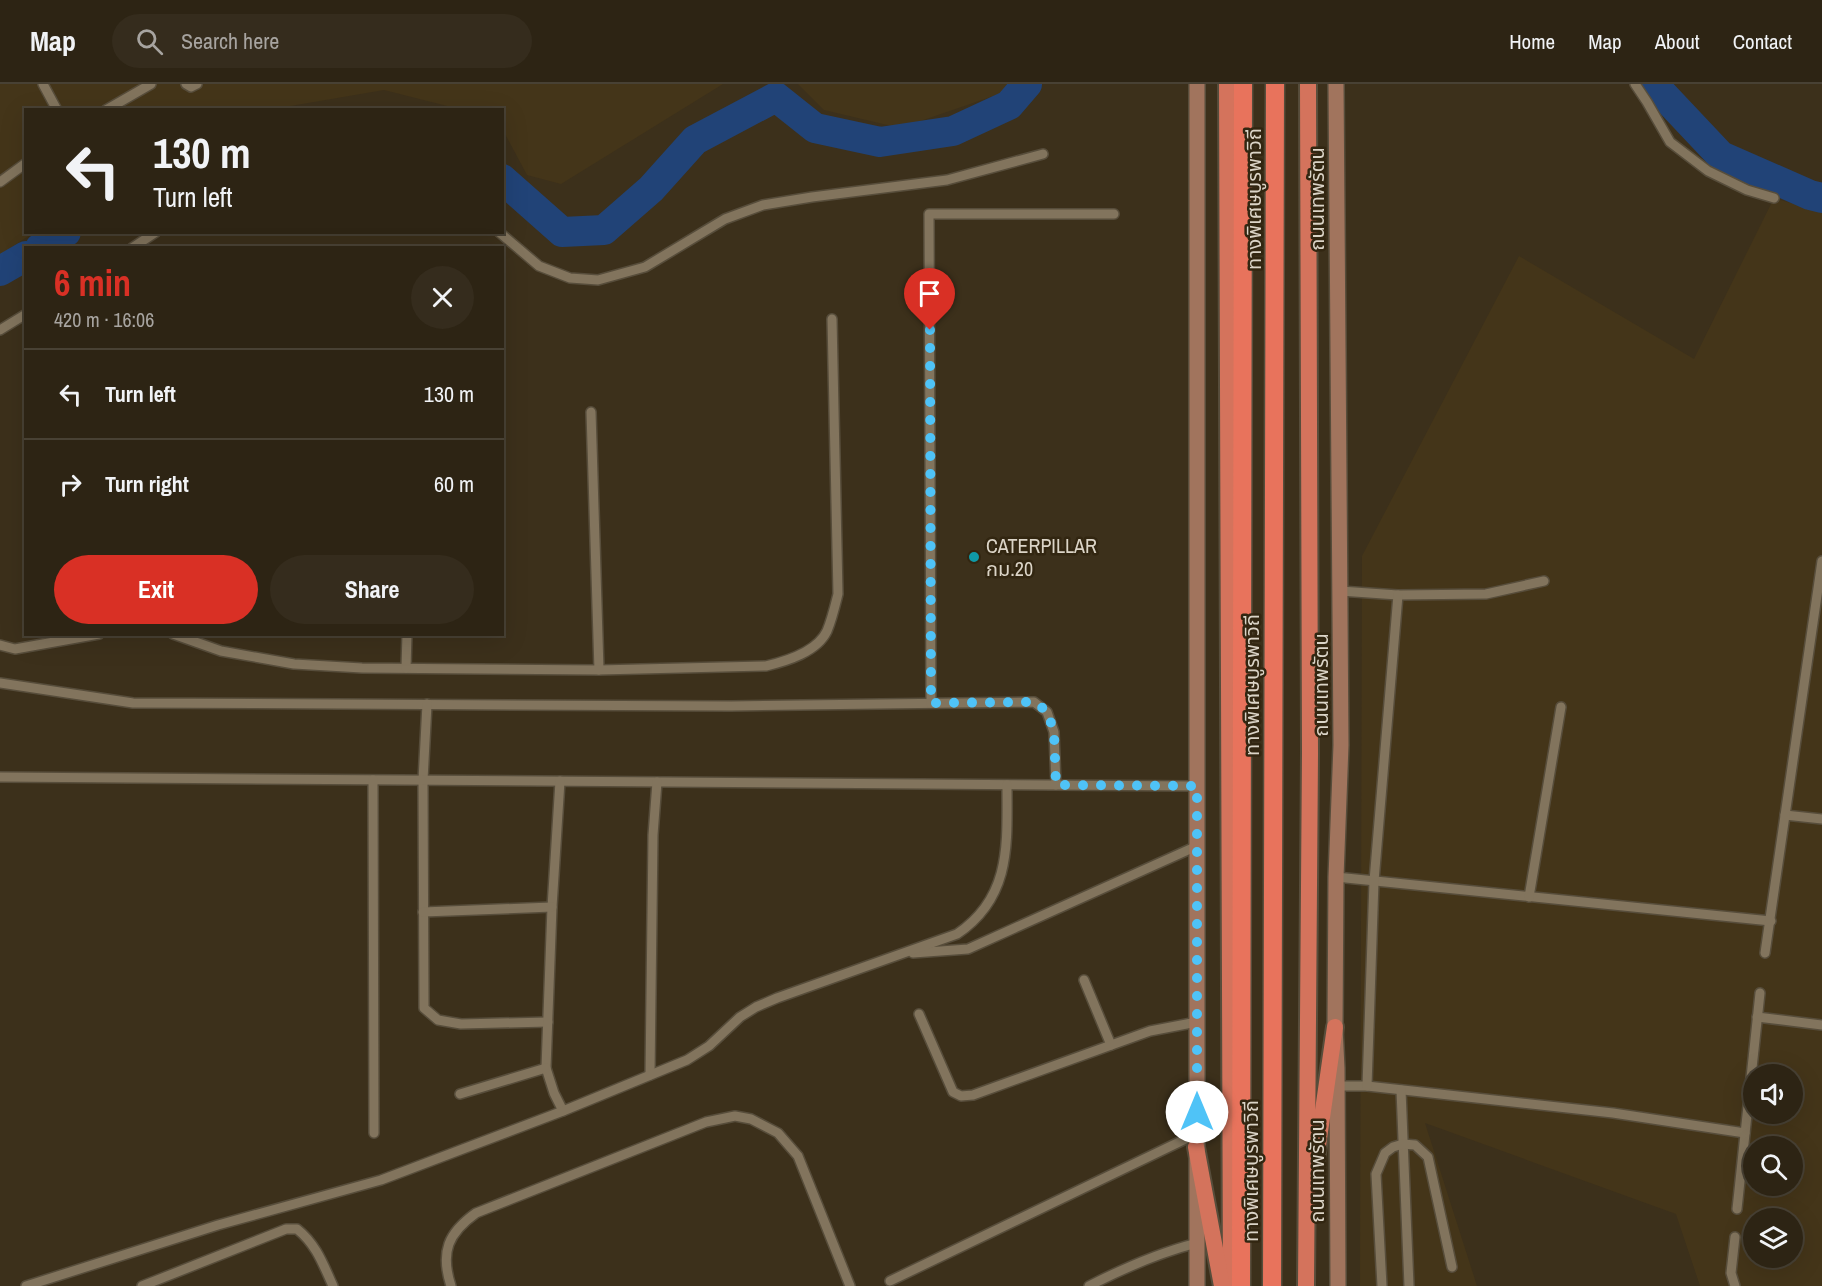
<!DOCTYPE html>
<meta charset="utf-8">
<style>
:root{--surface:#2d2414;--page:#352c1d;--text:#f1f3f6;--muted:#a7a4a0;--line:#484134;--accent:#d93025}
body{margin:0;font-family:"Archivo Narrow","Noto Sans Thai",sans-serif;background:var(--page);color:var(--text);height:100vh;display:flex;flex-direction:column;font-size:22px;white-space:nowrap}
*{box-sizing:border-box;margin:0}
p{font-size:20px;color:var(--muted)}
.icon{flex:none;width:33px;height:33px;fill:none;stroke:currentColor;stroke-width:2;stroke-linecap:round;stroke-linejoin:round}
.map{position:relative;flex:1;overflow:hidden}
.panel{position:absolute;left:24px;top:162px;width:480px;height:390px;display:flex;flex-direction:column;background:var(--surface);border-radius:0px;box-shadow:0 6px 24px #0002,0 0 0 2px var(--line)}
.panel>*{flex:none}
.top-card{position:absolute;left:24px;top:24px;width:480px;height:126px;border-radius:0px;box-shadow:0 6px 24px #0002,0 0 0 2px var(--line);background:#2d2414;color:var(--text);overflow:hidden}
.fabs{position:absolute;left:1743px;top:980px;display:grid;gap:12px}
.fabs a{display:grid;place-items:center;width:60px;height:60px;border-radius:50%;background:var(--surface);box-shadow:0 6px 24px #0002,0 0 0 2px var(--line);font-size:30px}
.pin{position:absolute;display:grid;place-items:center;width:51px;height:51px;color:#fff;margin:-62px -26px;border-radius:50% 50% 50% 0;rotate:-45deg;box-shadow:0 0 6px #0007}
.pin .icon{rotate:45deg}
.me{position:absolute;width:66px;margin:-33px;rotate:0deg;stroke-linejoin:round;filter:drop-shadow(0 0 4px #0008)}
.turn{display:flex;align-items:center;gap:21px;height:126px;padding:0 30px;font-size:27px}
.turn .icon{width:78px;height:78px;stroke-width:2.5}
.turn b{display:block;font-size:42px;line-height:51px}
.round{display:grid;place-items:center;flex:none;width:63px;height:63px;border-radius:32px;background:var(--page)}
.headline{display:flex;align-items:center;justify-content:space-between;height:102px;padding:0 30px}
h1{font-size:36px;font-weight:700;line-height:45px;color:var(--accent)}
.primary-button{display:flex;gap:12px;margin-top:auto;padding:12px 30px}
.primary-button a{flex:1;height:69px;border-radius:36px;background:var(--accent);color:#fff;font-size:24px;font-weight:700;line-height:69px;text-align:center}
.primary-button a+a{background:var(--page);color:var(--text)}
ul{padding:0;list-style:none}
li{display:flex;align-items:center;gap:18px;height:90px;padding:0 30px;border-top:2px solid var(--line)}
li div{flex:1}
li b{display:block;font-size:22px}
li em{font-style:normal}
header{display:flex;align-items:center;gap:36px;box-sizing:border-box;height:84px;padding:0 30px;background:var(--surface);border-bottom:2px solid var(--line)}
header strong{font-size:28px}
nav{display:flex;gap:33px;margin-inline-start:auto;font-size:21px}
.search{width:420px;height:54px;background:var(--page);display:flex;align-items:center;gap:15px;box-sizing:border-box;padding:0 21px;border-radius:33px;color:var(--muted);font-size:22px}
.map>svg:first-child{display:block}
.built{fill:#443519;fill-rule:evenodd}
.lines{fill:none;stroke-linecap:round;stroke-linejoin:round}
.river{stroke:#214377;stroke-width:30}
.service-casing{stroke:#574d3b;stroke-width:12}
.secondary-casing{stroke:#574d3b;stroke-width:18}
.trunk-casing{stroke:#574d3b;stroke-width:20}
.motorway-casing{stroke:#574d3b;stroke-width:21}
.service{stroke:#82745d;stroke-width:9}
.secondary{stroke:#a1745d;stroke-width:15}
.trunk{stroke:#d4735c;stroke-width:16}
.motorway{stroke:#e8735c;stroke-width:18}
.route{stroke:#4fc3f7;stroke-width:10;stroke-dasharray:0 18}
.culture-dot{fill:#0f9aa8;stroke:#322611;stroke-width:2}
.labels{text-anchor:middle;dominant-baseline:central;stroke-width:5;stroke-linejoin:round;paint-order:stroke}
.street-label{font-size:20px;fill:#dbd4c7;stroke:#322611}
.poi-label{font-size:20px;fill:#dbd4c7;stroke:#322611;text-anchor:start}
</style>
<header>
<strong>Map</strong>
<div class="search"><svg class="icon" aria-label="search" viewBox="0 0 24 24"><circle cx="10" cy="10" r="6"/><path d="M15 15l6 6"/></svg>Search here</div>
<nav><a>Home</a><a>Map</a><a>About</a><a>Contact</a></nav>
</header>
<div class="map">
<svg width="1822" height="1202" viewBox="0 0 1822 1202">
<rect width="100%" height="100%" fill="#3c301b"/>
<!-- built -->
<g class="built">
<path d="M0,0H723L561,100L527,91L503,46L502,26L459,25L384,6L273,25L26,26V148L33,149L0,171Z"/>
<path d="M798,0H1015L1008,7L900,44L824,26Z"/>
<path d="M1774,114L1822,128V1202H1700L1676,1130L1425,1039L1477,1202H1360L1362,472L1519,172L1694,275ZM1754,990H1792V1029H1754ZM1754,1062H1792V1101H1754ZM1754,1134H1792V1173H1754Z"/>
</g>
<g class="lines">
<!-- river -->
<g class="river">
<path d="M1653,0L1721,72L1810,111L1822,114"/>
<path d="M502,95L562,148L604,146L651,105L695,56L776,13L815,44L880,58L953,47L1009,21L1027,0"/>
<path d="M40,164L66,148"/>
<path d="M0,187L26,172"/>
</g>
<!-- service casing -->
<g class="service-casing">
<g id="service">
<path d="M43,0L57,26"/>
<path d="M186,0L191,3L197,0"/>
<path d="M1635,0L1647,18L1670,58L1708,87L1747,106L1774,114"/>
<path d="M106,26L151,0"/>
<path d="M0,98L26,79"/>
<path d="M499,148L539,182L570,194L598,196L645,183L725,135L763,121L812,113L947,96L1043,70"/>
<path d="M132,164L156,148"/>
<path d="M0,246L26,230"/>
<path d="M591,328L599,586"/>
<path d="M1340,507L1398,511L1486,510L1544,497"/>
<path d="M173,550L221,567L294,580L362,584L599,586L766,582C787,577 817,568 827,547C832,535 835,522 838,510L832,235"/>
<path d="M0,561L15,565L99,550"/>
<path d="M406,584L407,550"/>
<path d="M0,599L133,619L731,622L1034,618L1047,628L1054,648L1056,701"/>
<path d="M931,619L929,130H1114"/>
<path d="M427,620L423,696L424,924L438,936L461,940L548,938"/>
<path d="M0,693L1197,702"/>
<path d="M373,696L374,1049"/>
<path d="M560,697L552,823L546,984L554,1009L563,1027"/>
<path d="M1785,731L1822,735"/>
<path d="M1336,793L1771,837"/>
<path d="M1529,813L1561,623"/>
<path d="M423,828L552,823"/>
<path d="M913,869L968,865L1197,762"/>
<path d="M1765,869L1822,477"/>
<path d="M1084,896L1111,961"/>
<path d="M919,930L953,1008L961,1012L973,1011L1150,947L1197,938"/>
<path d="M1757,933L1822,941"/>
<path d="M650,991L653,751L657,698"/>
<path d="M1336,1002H1367L1613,1029L1745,1049"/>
<path d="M1367,1002L1374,797L1398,511"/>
<path d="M1401,1006L1409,1202"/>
<path d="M460,1010L546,984"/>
<path d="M1737,1125L1760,909"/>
<path d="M890,1197L1196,1050"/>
<path d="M26,1202L218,1141L381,1096L563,1027L687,976L709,962L740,933L756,923L777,914L957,850C1012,813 1007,759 1007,701"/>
<path d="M142,1202L286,1145H297C316,1160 323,1180 333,1202"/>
<path d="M451,1202C440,1168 448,1149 476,1129L706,1038L735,1032L751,1035L778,1049L798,1072L850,1202"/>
<path d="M1089,1202C1124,1184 1158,1169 1197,1159"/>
<path d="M1382,1202L1376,1090L1385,1069L1393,1063L1403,1060L1415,1061L1428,1073L1452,1183"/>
<path d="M1735,1202L1731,1189L1735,1153"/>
</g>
</g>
<!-- secondary casing -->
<g class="secondary-casing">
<g id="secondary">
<path d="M1336,0L1341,661L1336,793L1335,943L1337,984L1338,1202"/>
<path d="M1197,1202V0"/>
</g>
</g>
<!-- trunk casing -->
<g class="trunk-casing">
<g id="trunk">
<path d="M1227,0L1231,1202"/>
<path d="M1196,1063L1222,1202"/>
<path d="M1315,1082L1335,943"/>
<path d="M1306,1202L1310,669L1308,0"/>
</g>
</g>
<!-- motorway casing -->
<g class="motorway-casing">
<g id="motorway">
<path d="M1241,1202L1243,0"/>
<path d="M1272,1202L1275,0"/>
</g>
</g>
<!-- service -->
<use href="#service" class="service"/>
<!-- secondary -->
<use href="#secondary" class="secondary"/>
<!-- trunk -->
<use href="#trunk" class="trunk"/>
<!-- motorway -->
<use href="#motorway" class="motorway"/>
</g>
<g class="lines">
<!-- route -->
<path class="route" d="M930,246L931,619L1034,618L1047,627L1054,648L1056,701L1197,702V1028"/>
</g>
<!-- markers -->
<circle class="culture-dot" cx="974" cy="473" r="6"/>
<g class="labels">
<!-- street labels -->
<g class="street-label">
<text transform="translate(1253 115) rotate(-90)">ทางพิเศษบูรพาวิถี</text>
<text transform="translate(1316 115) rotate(-90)">ถนนเทพรัตน</text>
<text transform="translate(1251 601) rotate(-90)">ทางพิเศษบูรพาวิถี</text>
<text transform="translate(1320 601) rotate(-90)">ถนนเทพรัตน</text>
<text transform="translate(1250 1087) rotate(-90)">ทางพิเศษบูรพาวิถี</text>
<text transform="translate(1316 1087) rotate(-90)">ถนนเทพรัตน</text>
</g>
<!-- poi labels -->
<g class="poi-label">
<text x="986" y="461">CATERPILLAR<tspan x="986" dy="23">กม.20</tspan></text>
</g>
</g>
</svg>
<div class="fabs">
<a><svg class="icon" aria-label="sound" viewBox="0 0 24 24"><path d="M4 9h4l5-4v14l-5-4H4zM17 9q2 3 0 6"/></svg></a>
<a><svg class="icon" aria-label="search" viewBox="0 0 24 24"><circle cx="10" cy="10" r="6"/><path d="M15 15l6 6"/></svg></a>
<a><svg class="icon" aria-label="layers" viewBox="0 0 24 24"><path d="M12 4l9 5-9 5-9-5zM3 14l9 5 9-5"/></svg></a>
</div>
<div class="pin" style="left:930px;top:246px;background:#d93025"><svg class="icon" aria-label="arrive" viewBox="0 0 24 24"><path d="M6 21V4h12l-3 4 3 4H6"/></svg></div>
<svg class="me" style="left:1197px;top:1028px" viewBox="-20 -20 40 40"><circle r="19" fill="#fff"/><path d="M0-13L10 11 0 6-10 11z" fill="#4fc3f7"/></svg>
<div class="top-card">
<div class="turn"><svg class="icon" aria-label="left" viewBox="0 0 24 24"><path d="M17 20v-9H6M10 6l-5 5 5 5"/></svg><div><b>130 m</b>Turn left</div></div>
</div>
<section class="panel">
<div class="headline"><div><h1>6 min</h1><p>420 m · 16:06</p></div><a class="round"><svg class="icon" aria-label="close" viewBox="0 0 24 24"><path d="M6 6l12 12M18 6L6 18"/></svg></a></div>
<ul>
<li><svg class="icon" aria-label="left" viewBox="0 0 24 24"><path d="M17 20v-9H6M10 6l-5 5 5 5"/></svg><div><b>Turn left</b></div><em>130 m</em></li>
<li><svg class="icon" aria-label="right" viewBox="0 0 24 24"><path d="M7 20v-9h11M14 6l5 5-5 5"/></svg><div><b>Turn right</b></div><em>60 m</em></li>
</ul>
<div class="primary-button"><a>Exit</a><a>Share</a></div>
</section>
</div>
